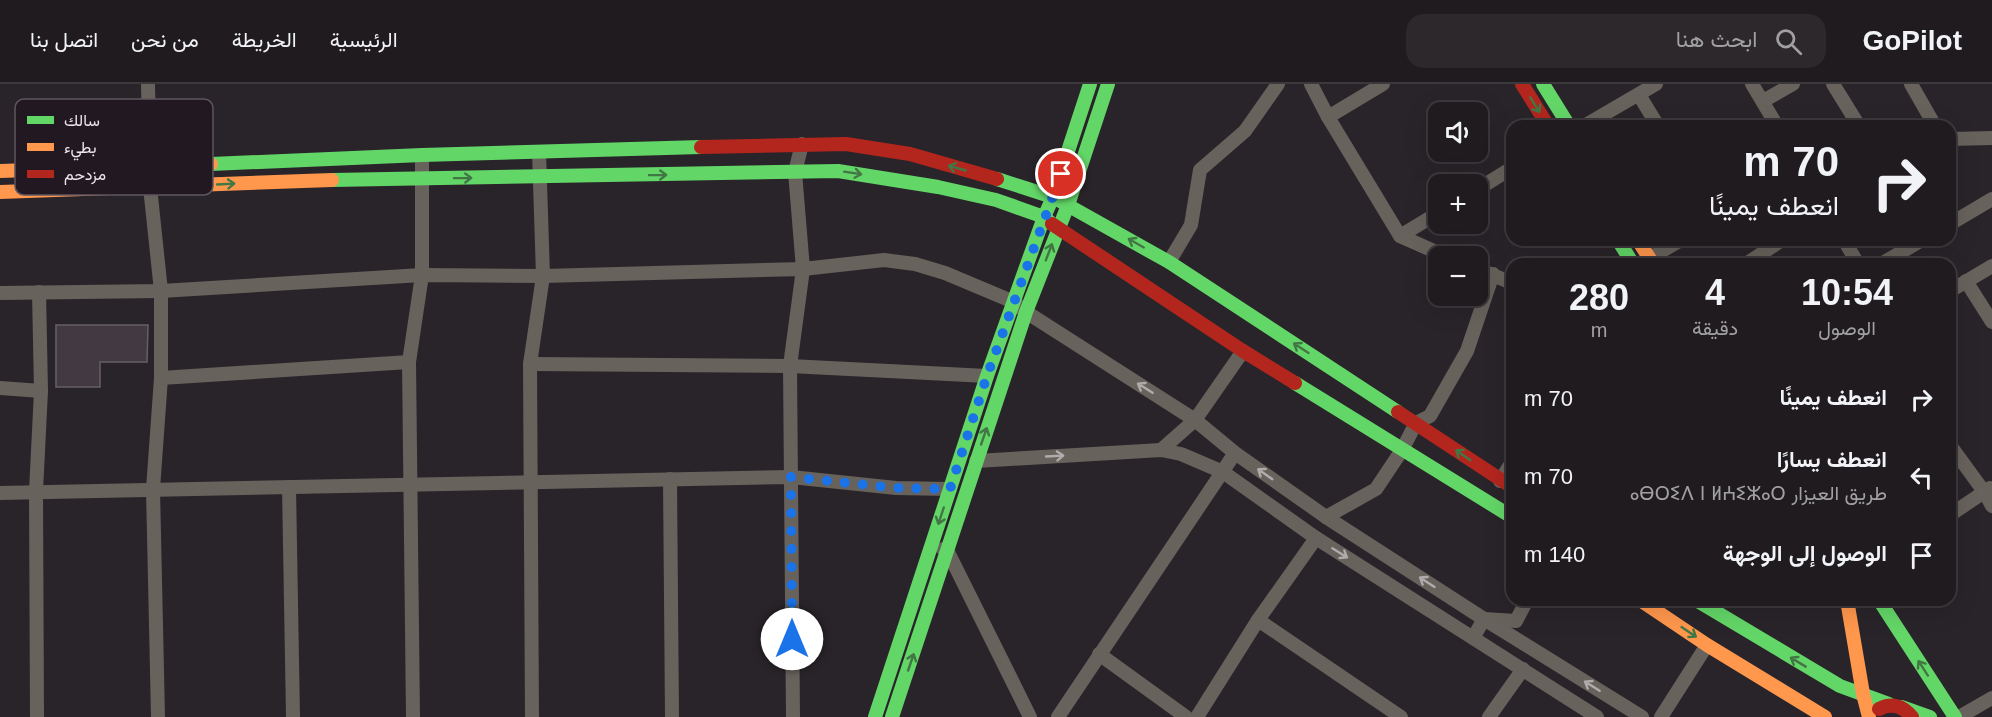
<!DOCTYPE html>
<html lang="ar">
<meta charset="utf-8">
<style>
:root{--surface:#1f1b1f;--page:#2c282c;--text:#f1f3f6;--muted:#a1a1a4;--line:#3c393d}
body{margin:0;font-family:Helvetica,Vazirmatn,"Noto Sans Tifinagh",sans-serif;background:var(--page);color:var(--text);direction:rtl;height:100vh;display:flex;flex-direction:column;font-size:22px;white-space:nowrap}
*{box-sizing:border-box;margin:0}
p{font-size:20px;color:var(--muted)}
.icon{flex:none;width:33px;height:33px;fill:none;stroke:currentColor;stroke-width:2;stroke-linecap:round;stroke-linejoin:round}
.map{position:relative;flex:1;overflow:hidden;direction:ltr}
.drawer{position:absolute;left:1506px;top:174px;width:450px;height:348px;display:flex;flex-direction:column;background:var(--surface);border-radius:18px;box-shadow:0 6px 24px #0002,0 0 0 2px var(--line);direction:rtl}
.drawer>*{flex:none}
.hud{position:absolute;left:1506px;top:36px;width:450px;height:126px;border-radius:18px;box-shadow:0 6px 24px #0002,0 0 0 2px var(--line);direction:rtl;background:#1f1b1f;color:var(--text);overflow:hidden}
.tools{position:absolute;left:1428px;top:18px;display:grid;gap:12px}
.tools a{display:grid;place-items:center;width:60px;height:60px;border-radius:12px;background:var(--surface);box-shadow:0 6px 24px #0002,0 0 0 2px var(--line);font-size:30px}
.pin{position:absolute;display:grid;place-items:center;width:51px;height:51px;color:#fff;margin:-26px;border:3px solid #fff;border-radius:50%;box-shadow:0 2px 6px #0007}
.me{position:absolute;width:66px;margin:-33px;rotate:0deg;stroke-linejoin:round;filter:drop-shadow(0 0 4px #0008)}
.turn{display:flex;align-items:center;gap:21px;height:126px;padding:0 18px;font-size:27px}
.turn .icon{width:78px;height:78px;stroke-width:2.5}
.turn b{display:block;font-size:42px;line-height:51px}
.eta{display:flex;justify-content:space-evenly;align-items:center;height:102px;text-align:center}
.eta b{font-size:36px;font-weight:800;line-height:42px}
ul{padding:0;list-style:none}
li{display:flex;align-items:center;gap:18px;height:78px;padding:0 18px}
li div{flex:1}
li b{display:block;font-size:22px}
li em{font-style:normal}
header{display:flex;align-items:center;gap:36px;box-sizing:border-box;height:84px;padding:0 30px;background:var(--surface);border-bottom:2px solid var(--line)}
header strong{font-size:28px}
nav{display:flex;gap:33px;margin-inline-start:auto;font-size:21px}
.search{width:420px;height:54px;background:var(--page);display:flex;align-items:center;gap:15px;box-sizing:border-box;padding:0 21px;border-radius:18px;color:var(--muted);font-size:22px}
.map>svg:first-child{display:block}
.building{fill:#433943;stroke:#646064;stroke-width:1.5}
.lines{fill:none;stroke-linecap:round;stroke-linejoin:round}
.street{stroke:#67625c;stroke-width:14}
.fast{stroke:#63d668;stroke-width:14}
.slow{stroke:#ff974d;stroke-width:14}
.jam{stroke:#b3261e;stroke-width:14}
.oneway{stroke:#427745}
.oneway2{stroke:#b1abac}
.route{stroke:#1a73e8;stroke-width:10;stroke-dasharray:0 18}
.key{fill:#221822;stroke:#5f565f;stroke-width:1.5}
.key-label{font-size:16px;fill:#ede6ed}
</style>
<header>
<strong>GoPilot</strong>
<div class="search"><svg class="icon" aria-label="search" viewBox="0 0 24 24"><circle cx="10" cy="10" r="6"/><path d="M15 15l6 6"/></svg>ابحث هنا</div>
<nav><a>الرئيسية</a><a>الخريطة</a><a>من نحن</a><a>اتصل بنا</a></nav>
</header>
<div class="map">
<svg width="1992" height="633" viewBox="0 0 1992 633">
<rect width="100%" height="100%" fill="#292429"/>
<!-- building -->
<path class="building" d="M56,241H148L147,278H100V303H56Z"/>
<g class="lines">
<!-- street -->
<g class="street">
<path d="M148,0L150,103L161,207V294L153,405L158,633"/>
<path d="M1311,0L1328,33L1400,152L1445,172"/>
<path d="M1752,0L1777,42"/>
<path d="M1833,0L1859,42"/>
<path d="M1911,0L1935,42"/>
<path d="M1639,11L1658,42"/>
<path d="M1763,17L1793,0"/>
<path d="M1328,33L1383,0"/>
<path d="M1584,42L1656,0"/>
<path d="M1950,55L1992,54"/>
<path d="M1478,105L1512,84"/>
<path d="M1950,140L1992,115"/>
<path d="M1400,152L1438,129"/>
<path d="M1844,156L1858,180"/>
<path d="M1650,174L1681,156"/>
<path d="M1169,178L1191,141L1200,86L1245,47L1278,0"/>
<path d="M1746,180L1782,156"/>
<path d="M1881,180L1922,156"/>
<path d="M1478,185L1512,199"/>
<path d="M1966,197L1992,238"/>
<path d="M1950,207L1992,182"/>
<path d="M0,209L161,207L422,191L543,192L803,185L884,176L915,180L945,189L1014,218L1026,228L1195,336L1235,369L1326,433L1484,535L1642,633"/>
<path d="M530,280L790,282L987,292"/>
<path d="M161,294L409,278"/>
<path d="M0,304L41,307"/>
<path d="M1950,361L1985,409L1992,422"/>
<path d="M1161,366L1195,336L1243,267"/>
<path d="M976,377L1161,366L1181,370L1223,388L1316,454L1597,633"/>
<path d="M670,395L672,633"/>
<path d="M1500,397L1512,378"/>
<path d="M289,403L293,633"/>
<path d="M0,409L791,393L896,404L950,405"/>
<path d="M1950,431L1990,404"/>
<path d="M1326,433L1376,405L1402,366L1416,339L1430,332L1467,267L1493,190"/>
<path d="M943,465L948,468L1030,633"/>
<path d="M1258,536L1401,633"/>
<path d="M1473,554L1484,535L1516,537L1527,516"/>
<path d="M1099,570L1186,633"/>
<path d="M37,633L36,407L41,307L39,208"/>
<path d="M413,633L409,278L422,191V71"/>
<path d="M532,633L530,280L543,192L539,68"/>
<path d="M793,633L790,282L803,185L795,88L802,60"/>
<path d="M1058,633L1235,369"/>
<path d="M1197,633L1258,536L1316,454"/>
<path d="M1489,633L1523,585"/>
<path d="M1661,633L1707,561"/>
<path d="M1959,633L1992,614"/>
</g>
<!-- fast -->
<g class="fast">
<path d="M1543,0L1569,42"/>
<path d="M211,80L422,71L701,63"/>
<path d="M997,95L1053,113L1169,178L1398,328"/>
<path d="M332,96L838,87L938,103L996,116L1044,133L1052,140"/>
<path d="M1618,156L1633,180"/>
<path d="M1295,299L1512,433"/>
<path d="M1696,516L1840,602L1889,620"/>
<path d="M1879,516L1955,633"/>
<path d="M1902,623L1930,633"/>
<path d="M875,633L987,292L1044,133L1053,113L1090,0"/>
<path d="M892,633L1026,228L1068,121L1108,0"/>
</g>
<!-- slow -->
<g class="slow">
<path d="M0,87L211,80"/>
<path d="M0,108L332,96"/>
<path d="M1638,156L1653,180"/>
<path d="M1640,516L1707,561L1825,633"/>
<path d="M1847,516L1863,610L1869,633"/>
</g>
<!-- jam -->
<g class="jam">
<path d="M1522,0L1548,42"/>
<path d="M701,63L846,60L910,70L997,95"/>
<path d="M1052,140L1243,267L1295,299"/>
<path d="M1398,328L1512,403"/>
<path d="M1879,625C1892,618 1903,622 1912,633"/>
</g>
</g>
<!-- one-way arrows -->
<defs><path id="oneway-shaft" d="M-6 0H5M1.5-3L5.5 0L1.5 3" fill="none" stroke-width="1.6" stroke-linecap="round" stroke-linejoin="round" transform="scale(1.5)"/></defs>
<g class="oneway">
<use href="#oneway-shaft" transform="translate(1535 21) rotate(58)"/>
<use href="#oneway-shaft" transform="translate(957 84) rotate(-164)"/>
<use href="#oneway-shaft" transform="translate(853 89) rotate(9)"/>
<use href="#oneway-shaft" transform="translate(658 91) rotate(-1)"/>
<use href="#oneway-shaft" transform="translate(463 94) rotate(-1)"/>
<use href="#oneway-shaft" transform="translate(226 100) rotate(-3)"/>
<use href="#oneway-shaft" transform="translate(1136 159) rotate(-150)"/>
<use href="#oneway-shaft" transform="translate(1049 168) rotate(-69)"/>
<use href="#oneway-shaft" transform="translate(1301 264) rotate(-147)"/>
<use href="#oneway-shaft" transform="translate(984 352) rotate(-71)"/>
<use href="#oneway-shaft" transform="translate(1463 371) rotate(-145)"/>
<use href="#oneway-shaft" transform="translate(941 432) rotate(108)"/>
<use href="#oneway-shaft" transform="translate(1689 548) rotate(34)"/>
<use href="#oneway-shaft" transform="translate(911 578) rotate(-71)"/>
<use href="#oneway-shaft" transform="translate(1798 578) rotate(-149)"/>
<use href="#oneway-shaft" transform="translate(1923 584) rotate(-123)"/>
</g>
<g class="oneway2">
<use href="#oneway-shaft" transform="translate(1145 304) rotate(-148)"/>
<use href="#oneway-shaft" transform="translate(1055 372) rotate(-3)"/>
<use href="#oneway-shaft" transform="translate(1265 390) rotate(-145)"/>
<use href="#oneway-shaft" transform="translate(1340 469) rotate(32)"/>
<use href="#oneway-shaft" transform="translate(1427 498) rotate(-147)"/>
<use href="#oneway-shaft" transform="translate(1592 602) rotate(-148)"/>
</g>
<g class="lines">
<!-- route -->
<path class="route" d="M792,555L791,393L896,404L950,405L987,292L1061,90"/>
</g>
<!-- legend -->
<rect x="15" y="15" width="198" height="96" rx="9" class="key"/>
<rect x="27" y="32" width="27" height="8" fill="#63d668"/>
<rect x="27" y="59" width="27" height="8" fill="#ff974d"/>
<rect x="27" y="86" width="27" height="8" fill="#b3261e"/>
<g class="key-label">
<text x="64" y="42">سالك</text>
<text x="64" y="69">بطيء</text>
<text x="64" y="96">مزدحم</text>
</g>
</svg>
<div class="tools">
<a><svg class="icon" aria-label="sound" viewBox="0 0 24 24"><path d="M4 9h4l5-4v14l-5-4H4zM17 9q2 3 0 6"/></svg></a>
<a>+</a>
<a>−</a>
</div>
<div class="pin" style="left:1061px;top:90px;background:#d93025"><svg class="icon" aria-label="arrive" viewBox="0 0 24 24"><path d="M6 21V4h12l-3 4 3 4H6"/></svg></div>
<svg class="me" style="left:792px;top:555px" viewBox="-20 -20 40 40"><circle r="19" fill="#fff"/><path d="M0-13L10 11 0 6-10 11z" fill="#1a73e8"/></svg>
<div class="hud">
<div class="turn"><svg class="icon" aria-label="right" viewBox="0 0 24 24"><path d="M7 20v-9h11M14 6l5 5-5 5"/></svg><div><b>70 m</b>انعطف يمينًا</div></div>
</div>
<section class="drawer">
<div class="eta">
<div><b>10:54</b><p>الوصول</p></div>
<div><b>4</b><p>دقيقة</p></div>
<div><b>280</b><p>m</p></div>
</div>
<ul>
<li><svg class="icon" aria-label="right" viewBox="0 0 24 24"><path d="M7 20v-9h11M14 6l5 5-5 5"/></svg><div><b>انعطف يمينًا</b></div><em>70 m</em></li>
<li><svg class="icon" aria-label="left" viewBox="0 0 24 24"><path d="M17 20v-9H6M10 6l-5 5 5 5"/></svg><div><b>انعطف يسارًا</b><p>طريق العيزار ⴰⴱⵔⵉⴷ ⵏ ⵍⵄⵉⵣⴰⵔ</p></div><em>70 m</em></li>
<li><svg class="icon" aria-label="arrive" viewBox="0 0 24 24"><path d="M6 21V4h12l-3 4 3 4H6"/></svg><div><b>الوصول إلى الوجهة</b></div><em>140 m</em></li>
</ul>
</section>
</div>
